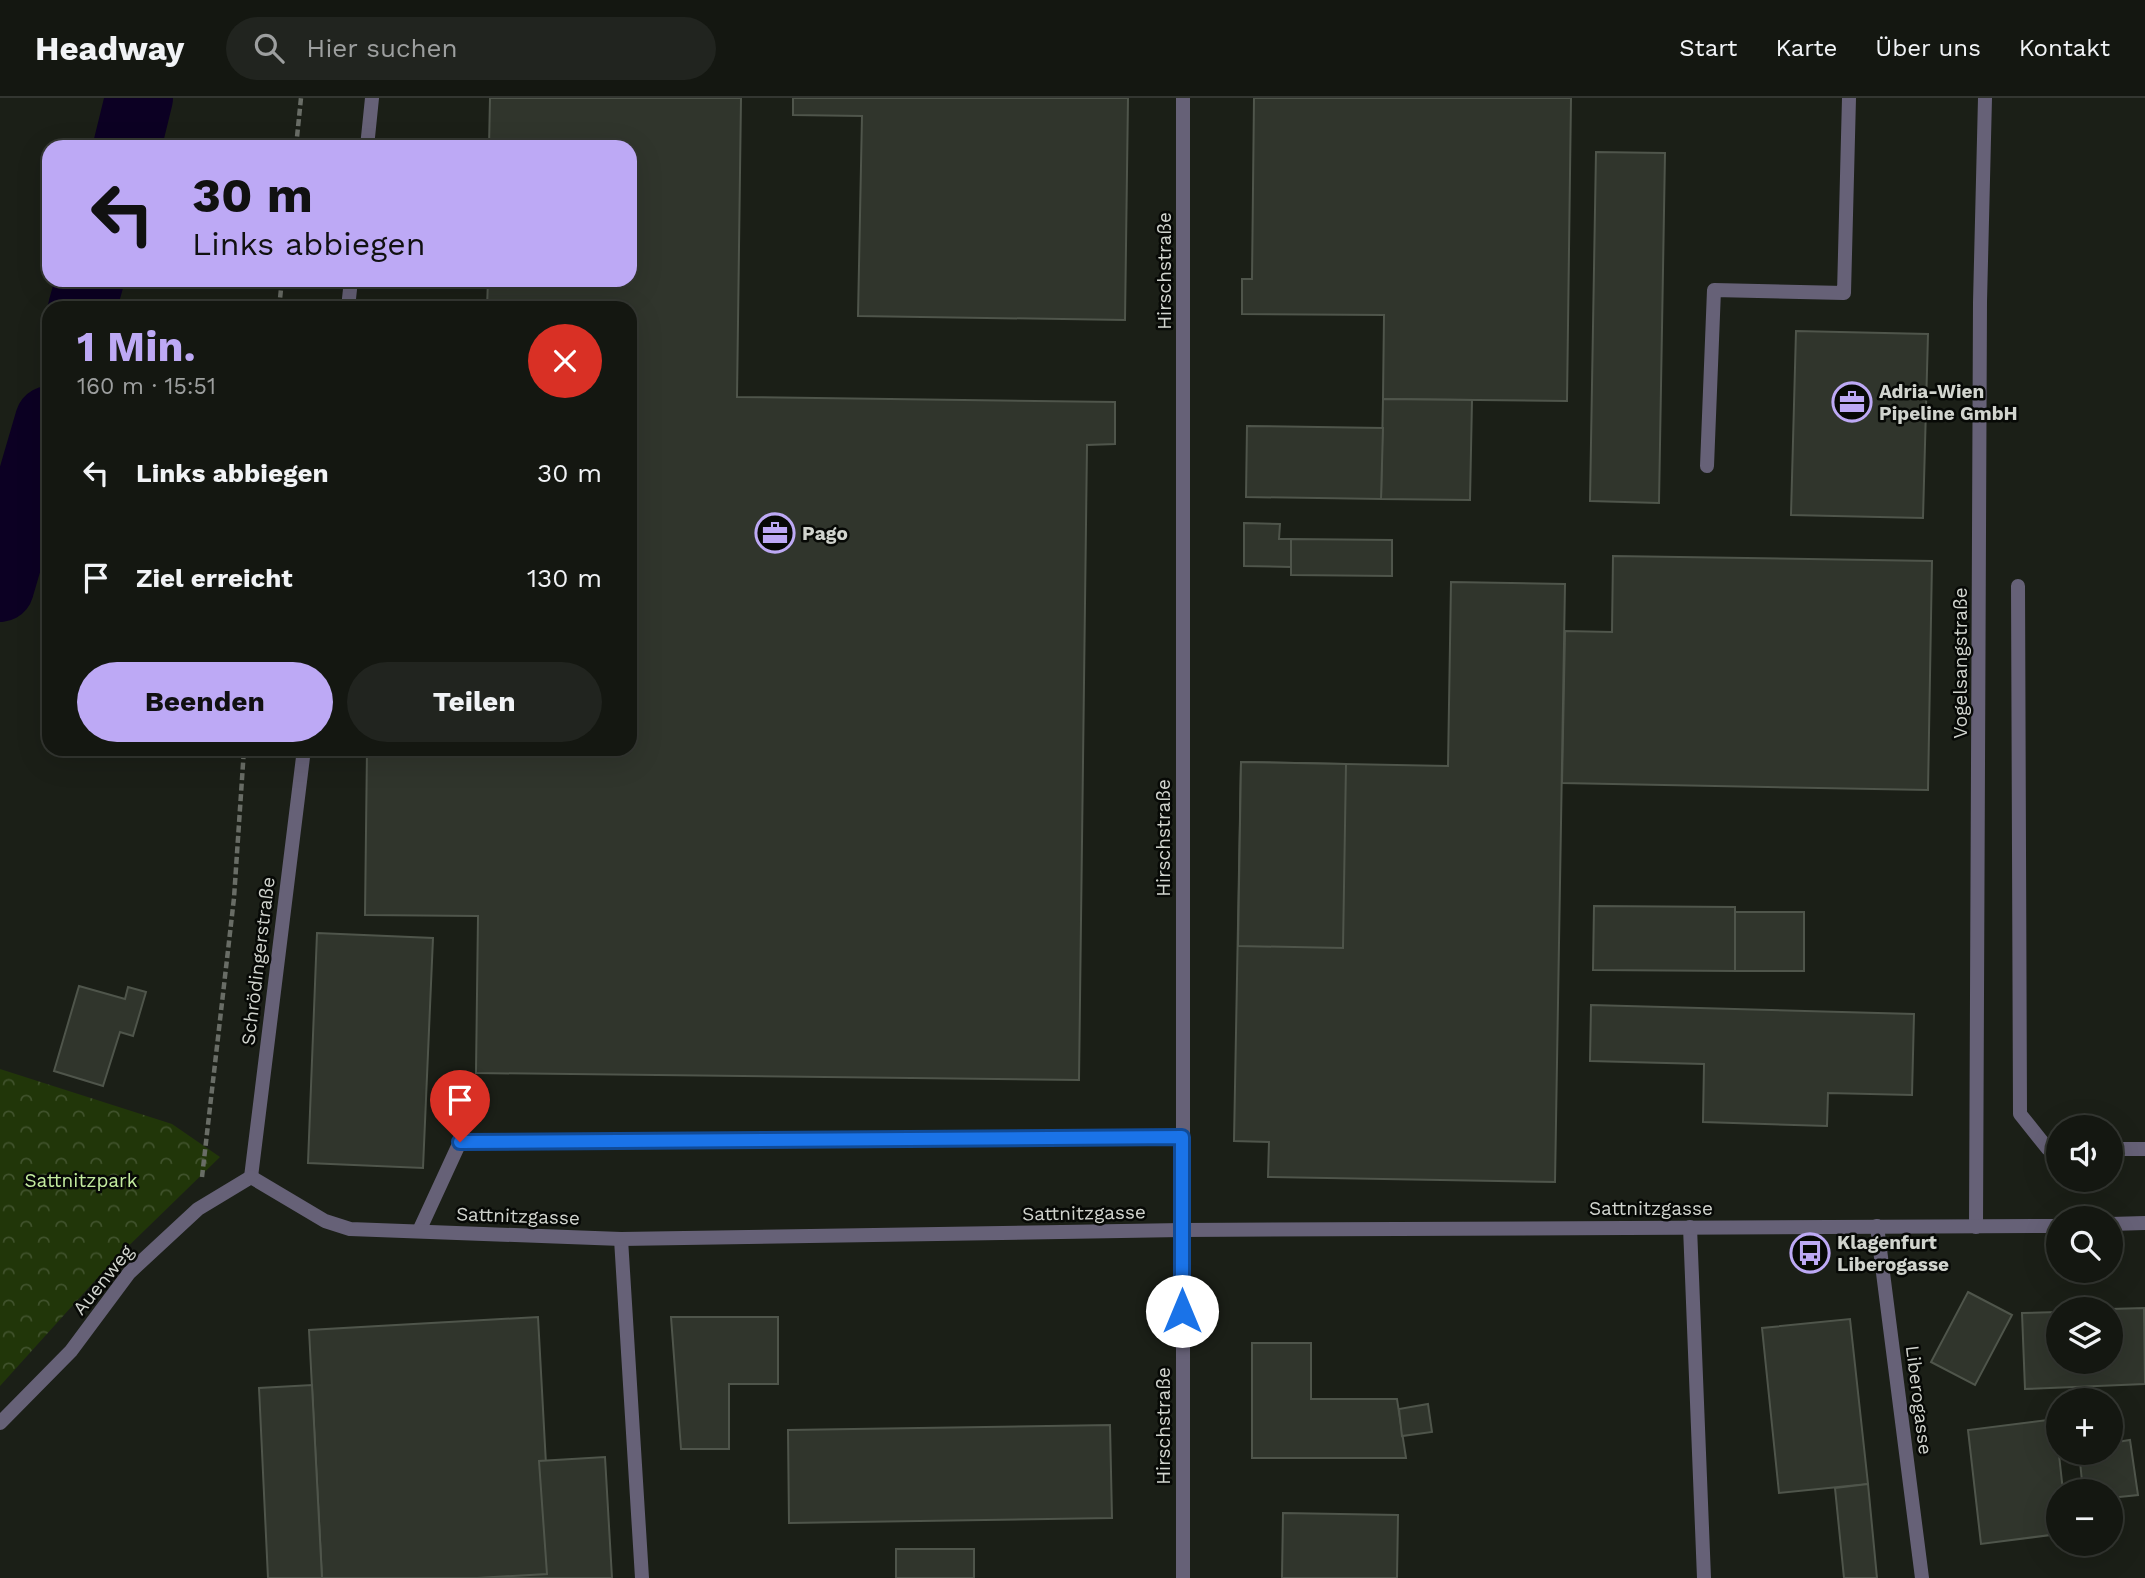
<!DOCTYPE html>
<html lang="de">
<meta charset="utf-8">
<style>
:root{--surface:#141711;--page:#21241f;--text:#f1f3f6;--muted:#9d9f9f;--line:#333631;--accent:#bda9f5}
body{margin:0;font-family:"Work Sans",sans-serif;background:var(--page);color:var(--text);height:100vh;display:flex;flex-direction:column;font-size:26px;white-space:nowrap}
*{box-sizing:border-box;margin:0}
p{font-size:23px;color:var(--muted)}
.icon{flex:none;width:38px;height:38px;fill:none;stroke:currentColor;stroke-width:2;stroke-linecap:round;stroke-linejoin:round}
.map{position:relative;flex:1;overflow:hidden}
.side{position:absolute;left:42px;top:203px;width:595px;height:455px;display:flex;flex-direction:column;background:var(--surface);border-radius:21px;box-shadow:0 7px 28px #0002,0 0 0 2px var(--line)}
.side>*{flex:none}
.banner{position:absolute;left:42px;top:42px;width:595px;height:147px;border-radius:21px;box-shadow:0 7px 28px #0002,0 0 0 2px var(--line);background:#bda9f5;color:#111;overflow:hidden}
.controls{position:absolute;left:2046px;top:1017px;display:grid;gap:14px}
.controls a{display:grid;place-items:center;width:77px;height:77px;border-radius:50%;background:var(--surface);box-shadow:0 7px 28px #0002,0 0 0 2px var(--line);font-size:35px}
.pin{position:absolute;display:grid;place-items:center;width:60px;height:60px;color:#fff;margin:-72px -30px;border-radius:50% 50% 50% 0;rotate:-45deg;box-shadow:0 0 7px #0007}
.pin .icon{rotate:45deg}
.me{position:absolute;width:77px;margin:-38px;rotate:0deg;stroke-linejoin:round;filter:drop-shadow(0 0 5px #0008)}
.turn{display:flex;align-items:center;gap:24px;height:147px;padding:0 35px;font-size:32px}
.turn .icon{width:91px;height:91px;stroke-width:2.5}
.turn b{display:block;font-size:49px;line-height:60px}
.round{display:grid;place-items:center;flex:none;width:74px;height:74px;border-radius:37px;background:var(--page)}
.overview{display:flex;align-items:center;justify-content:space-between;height:119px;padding:0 35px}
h1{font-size:42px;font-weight:700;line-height:52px;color:var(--accent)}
.primary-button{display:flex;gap:14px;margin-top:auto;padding:14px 35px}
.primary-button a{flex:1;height:80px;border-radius:42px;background:var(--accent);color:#111;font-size:28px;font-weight:700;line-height:80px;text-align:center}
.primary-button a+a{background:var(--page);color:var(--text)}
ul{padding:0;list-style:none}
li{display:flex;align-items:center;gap:21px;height:105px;padding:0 35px}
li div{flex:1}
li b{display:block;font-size:26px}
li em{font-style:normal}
header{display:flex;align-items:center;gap:42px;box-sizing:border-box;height:98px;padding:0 35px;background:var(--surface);border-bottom:2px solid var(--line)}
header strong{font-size:33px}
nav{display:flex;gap:38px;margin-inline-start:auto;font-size:24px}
.search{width:490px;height:63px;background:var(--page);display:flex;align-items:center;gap:18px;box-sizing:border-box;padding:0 24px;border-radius:38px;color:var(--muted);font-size:26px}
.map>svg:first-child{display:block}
.park{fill:url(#park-crowns)}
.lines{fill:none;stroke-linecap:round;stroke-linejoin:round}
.river{stroke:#0c0023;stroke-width:68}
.building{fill:#30352c;stroke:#4f554b;stroke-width:2}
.path{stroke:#696d66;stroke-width:4.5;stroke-dasharray:7 3.5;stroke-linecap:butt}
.lane{stroke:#666177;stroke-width:14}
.street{stroke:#666177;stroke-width:14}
.route-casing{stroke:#114b97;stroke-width:18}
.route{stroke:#1a73e8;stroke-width:12}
.labels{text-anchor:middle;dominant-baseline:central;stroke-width:5;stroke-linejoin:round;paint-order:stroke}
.street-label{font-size:19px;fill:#d1d4ce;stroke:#070906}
.poi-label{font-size:19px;font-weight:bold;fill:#d1d4ce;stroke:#070906;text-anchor:start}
.park-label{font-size:19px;fill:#c3ec9f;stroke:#070906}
</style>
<header>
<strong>Headway</strong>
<div class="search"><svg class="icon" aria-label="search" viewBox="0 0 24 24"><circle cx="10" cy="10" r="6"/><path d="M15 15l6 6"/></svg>Hier suchen</div>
<nav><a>Start</a><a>Karte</a><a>Über uns</a><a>Kontakt</a></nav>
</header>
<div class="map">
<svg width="2145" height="1480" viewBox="0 0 2145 1480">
<defs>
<pattern id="park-crowns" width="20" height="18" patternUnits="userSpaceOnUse" patternTransform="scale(1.75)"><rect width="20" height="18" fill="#213609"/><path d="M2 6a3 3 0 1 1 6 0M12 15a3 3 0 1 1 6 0" fill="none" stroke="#40522c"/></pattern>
</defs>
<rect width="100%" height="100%" fill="#1b1f17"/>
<!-- park -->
<path class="park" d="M0,971L172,1026L220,1059L110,1166L0,1288Z"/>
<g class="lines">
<!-- river -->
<g class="river">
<path d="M127,49L139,0"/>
<path d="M82,210L90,182"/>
<path d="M0,490L49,322"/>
</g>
</g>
<!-- building -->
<g class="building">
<path d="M490,0H741L737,299L1115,304V346L1087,347L1079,982L476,975L478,818L365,817L367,651H630V210H487L488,182H630V49H489Z"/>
<path d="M793,0H1128L1125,222L858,218L862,18L793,17Z"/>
<path d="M1254,0H1571L1567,303L1383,301L1384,217L1242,216V181H1252Z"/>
<path d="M1596,54L1665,55L1659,405L1590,403Z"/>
<path d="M1796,233L1928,236L1923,420L1791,417Z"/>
<path d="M1383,301L1472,302L1470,402L1381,401Z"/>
<path d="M1247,328L1383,330L1381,401L1246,399Z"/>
<path d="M1244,425L1280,426L1279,441H1291V469L1244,468Z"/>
<path d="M1291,441L1392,442V478L1291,477Z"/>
<path d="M1613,458L1932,463L1928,692L1562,685L1565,533L1612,534Z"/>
<path d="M1451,484L1565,486L1555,1084L1268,1079L1269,1044L1234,1043L1241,664L1448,668Z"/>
<path d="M1241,664L1346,666L1343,850L1238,848Z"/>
<path d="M1594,808L1735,809V873L1593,872Z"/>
<rect x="1735" y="814" width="69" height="59"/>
<path d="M317,835L433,840L423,1070L308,1065Z"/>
<path d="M79,888L125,901L128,889L146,894L133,938L120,934L103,988L54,973Z"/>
<path d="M1591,907L1914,916L1912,997L1828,995L1827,1028L1703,1024L1704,966L1590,963Z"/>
<path d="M1968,1194L2012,1217L1975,1287L1931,1264Z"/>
<path d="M2144,1210L2145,1286L2025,1291L2022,1215L2058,1214V1264H2110V1211Z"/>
<path d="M538,1219L552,1477L491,1480H322L309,1232Z"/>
<path d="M671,1219H778V1286H729V1351H681Z"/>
<path d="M1850,1221L1868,1386L1779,1395L1762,1230Z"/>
<path d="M1252,1245H1311V1301H1397L1406,1360H1252Z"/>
<path d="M312,1287L322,1480H268L259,1290Z"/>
<path d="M1428,1306L1432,1334L1402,1338L1399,1311Z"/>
<path d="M2055,1321L2063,1393H2058V1436L1981,1446L1968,1332Z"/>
<path d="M1110,1327L1112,1420L789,1425L788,1332Z"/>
<path d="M2130,1342L2138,1397L2110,1400V1393H2083L2079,1354H2110V1345Z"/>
<path d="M605,1359L612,1480H477L547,1476L539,1363Z"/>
<path d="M1868,1386L1877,1480H1844L1835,1390Z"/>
<path d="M1283,1415L1398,1417L1397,1480H1282Z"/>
<rect x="896" y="1451" width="78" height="29"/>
</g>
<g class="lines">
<!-- path -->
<g class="path">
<path d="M296,49L301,0"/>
<path d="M279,210L282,182"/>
<path d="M202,1079L234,800L244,651"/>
</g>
<!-- lane -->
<g class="lane">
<path d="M367,49L372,0"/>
<path d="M348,210L351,182"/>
<path d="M1707,368L1714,192L1844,195L1849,0"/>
<path d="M2018,488L2020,1016L2048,1051H2058"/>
<path d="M2110,1051H2145"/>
<path d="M251,1079L304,651"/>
<path d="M1690,1129L1704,1480"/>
<path d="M1976,1129L1980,204L1985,0"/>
<path d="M419,1133L460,1044L1182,1039"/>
<path d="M621,1141L642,1480"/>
</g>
<!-- street -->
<g class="street">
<path d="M2110,1126L2145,1125"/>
<path d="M1877,1128L1922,1480"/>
<path d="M0,1325L71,1253L129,1175L198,1111L251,1079L325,1123L350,1131L621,1141L1182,1132L2058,1128"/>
<path d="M1183,1480V0"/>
</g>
</g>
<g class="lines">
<!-- route casing -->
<g class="route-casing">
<path id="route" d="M460,1044L1182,1039V1213"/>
</g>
<!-- route -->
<use href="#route" class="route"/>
</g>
<!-- icons -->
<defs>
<g id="office-ring" transform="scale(2.0125)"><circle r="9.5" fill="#070906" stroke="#bda9f5" stroke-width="1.5"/><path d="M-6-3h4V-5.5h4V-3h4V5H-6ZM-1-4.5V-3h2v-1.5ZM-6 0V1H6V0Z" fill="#bda9f5"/></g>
<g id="bus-ring" transform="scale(2.0125)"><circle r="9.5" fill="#070906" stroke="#bda9f5" stroke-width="1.5"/><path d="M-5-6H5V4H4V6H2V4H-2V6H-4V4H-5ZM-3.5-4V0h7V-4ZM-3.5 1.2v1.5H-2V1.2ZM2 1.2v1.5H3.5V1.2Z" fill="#bda9f5"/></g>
</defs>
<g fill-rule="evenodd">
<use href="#office-ring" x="1852" y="304"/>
<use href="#office-ring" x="775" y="435"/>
<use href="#bus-ring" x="1810" y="1155"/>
</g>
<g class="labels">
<!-- street labels -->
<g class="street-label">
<text transform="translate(1164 173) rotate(-90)">Hirschstraße</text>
<text transform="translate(1960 565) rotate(-90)">Vogelsangstraße</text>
<text transform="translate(1163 740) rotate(-90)">Hirschstraße</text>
<text transform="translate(258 863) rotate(-83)">Schrödingerstraße</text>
<text x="1651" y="1110">Sattnitzgasse</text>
<text transform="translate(1084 1115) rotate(-1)">Sattnitzgasse</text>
<text transform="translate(518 1118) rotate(2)">Sattnitzgasse</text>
<text transform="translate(103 1182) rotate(-51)">Auenweg</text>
<text transform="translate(1919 1302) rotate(83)">Liberogasse</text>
<text transform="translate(1163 1328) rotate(-90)">Hirschstraße</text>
</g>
<!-- poi labels -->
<g class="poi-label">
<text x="1879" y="293">Adria-Wien<tspan x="1879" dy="22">Pipeline GmbH</tspan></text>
<text x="802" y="435">Pago</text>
<text x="1837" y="1144">Klagenfurt<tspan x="1837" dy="22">Liberogasse</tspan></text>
</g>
<!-- park labels -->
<g class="park-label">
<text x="81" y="1082">Sattnitzpark</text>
</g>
</g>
</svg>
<div class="controls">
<a><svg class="icon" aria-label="sound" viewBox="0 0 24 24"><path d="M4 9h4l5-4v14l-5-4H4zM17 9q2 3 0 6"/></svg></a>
<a><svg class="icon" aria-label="search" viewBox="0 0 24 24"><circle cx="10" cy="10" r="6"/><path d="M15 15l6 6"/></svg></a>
<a><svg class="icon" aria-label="layers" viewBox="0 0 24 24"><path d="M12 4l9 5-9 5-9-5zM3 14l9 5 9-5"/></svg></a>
<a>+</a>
<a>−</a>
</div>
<div class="pin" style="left:460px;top:1044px;background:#d93025"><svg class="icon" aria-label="arrive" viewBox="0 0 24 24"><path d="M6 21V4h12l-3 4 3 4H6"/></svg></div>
<svg class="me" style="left:1182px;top:1213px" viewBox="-20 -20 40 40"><circle r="19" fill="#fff"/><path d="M0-13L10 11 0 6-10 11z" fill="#1a73e8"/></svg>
<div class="banner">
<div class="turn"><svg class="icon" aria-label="left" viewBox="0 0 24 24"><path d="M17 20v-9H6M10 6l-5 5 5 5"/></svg><div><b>30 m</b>Links abbiegen</div></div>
</div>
<section class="side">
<div class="overview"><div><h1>1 Min.</h1><p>160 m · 15:51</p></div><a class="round" style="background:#d93025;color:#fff"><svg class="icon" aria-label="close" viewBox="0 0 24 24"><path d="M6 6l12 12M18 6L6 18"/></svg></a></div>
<ul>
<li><svg class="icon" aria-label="left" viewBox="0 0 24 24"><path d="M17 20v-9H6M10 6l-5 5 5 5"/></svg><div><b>Links abbiegen</b></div><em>30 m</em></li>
<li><svg class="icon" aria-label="arrive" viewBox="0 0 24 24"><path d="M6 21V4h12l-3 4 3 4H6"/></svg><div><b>Ziel erreicht</b></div><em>130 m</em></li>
</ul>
<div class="primary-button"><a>Beenden</a><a>Teilen</a></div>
</section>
</div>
